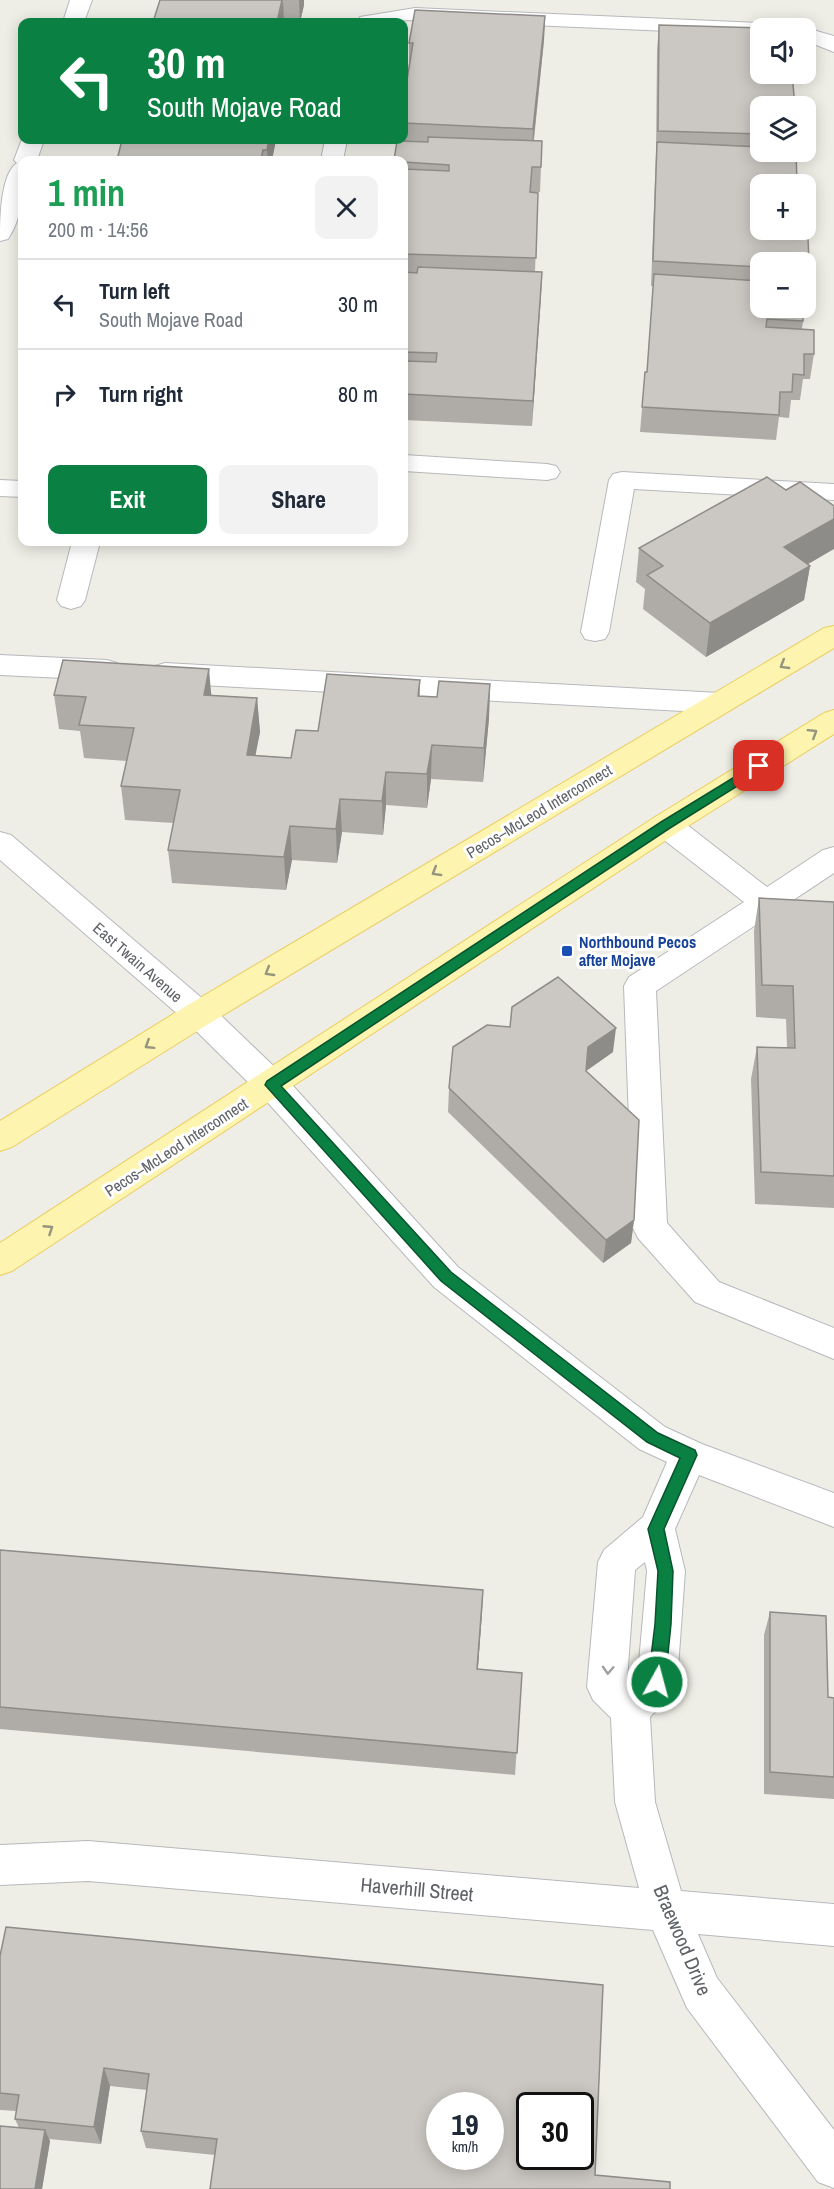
<!DOCTYPE html>
<meta charset="utf-8">
<style>
:root{--surface:#fff;--page:#f2f2f3;--text:#1f2937;--muted:#747a83;--line:#e0e1e3;--accent:#0b8043}
body{margin:0;font-family:"Archivo Narrow",sans-serif;background:var(--page);color:var(--text);height:100vh;display:flex;flex-direction:column;font-size:22px;white-space:nowrap}
*{box-sizing:border-box;margin:0}
p{font-size:20px;color:var(--muted)}
.icon{flex:none;width:33px;height:33px;fill:none;stroke:currentColor;stroke-width:2;stroke-linecap:round;stroke-linejoin:round}
.map{position:relative;flex:1;overflow:hidden}
.panel{position:absolute;left:18px;top:156px;width:390px;height:390px;display:flex;flex-direction:column;background:var(--surface);border-radius:12px;box-shadow:0 3px 15px #0003}
.panel>*{flex:none}
.guide{position:absolute;left:18px;top:18px;width:390px;height:126px;border-radius:12px;box-shadow:0 3px 15px #0003;background:#0b8043;color:#fff;overflow:hidden}
.tools{position:absolute;left:750px;top:18px;display:grid;gap:12px}
.tools a{display:grid;place-items:center;width:66px;height:66px;border-radius:12px;background:var(--surface);box-shadow:0 3px 15px #0003;font-size:30px}
.speed{position:absolute;left:426px;top:2092px;display:flex;gap:12px;font-size:30px;font-weight:700;text-align:center}
.speed>*{display:grid;place-content:center;width:78px;height:78px;border-radius:50%;background:var(--surface);box-shadow:0 3px 15px #0003;line-height:1}
.speed small{font-size:15px;font-weight:400}
.speed .limit{border:3px solid #111;border-radius:9px;background:#fff;color:#111}
.pin{position:absolute;display:grid;place-items:center;width:51px;height:51px;color:#fff;margin:-26px;border-radius:12px;box-shadow:0 3px 9px #0006}
.me{position:absolute;width:66px;margin:-33px;rotate:7deg;stroke-linejoin:round;filter:drop-shadow(0 0 4px #0008)}
.turn{display:flex;align-items:center;gap:21px;height:126px;padding:0 30px;font-size:27px}
.turn .icon{width:78px;height:78px;stroke-width:2.5}
.turn b{display:block;font-size:42px;line-height:51px}
.round{display:grid;place-items:center;flex:none;width:63px;height:63px;border-radius:12px;background:var(--page)}
.summary{display:flex;align-items:center;justify-content:space-between;height:102px;padding:0 30px}
h1{font-size:36px;font-weight:700;line-height:45px;color:#1e9e55}
.primary-button{display:flex;gap:12px;margin-top:auto;padding:12px 30px}
.primary-button a{flex:1;height:69px;border-radius:12px;background:var(--accent);color:#fff;font-size:24px;font-weight:700;line-height:69px;text-align:center}
.primary-button a+a{background:var(--page);color:var(--text)}
ul{padding:0;list-style:none}
li{display:flex;align-items:center;gap:18px;height:90px;padding:0 30px;border-top:2px solid var(--line)}
li div{flex:1}
li b{display:block;font-size:22px}
li em{font-style:normal}
.map>svg:first-child{display:block}
.lines{fill:none;stroke-linecap:round;stroke-linejoin:round}
.minor-casing{stroke:#b6b8bc;stroke-width:2}
.major-casing{stroke:#eccd62;stroke-width:2}
.minor{fill:#fff;fill-rule:evenodd}
.major{fill:#fcf4af;fill-rule:evenodd}
.wall{fill:#afaca8}
.shaded-wall{fill:#8e8c88}
.building{fill:#cbc8c3;stroke:#8e8c88;stroke-width:1.5;fill-rule:evenodd}
.oneway{stroke:#959480}
.oneway2{stroke:#9ea0a3}
.route{fill:#0b8043;stroke:#07532c;stroke-width:1.5}
.transit-dot{fill:#1a4fb4;stroke:#fff;stroke-width:2}
.labels{text-anchor:middle;dominant-baseline:central;stroke-width:6;stroke-linejoin:round;paint-order:stroke}
.street-label{font-size:16px;fill:#5e6166;stroke:#fff}
.transit-label{font-size:16px;font-weight:bold;fill:#164399;stroke:#fff;text-anchor:start}
.near-street-label{font-size:20px;fill:#5e6166;stroke:#fff}
</style>
<div class="map">
<svg width="834" height="2189" viewBox="0 0 834 2189">
<rect width="100%" height="100%" fill="#efeee6"/>
<g class="lines">
<!-- minor casing -->
<g class="minor-casing">
<g id="minor">
<path d="M70,0H92L84,22H63Z"/>
<path d="M415,8L760,23L768,24L770,28H760V35L415,20L357,22L360,17Z"/>
<path d="M806,28L834,36V52L806,41Z"/>
<path d="M22,139L44,140L37,160H22C22,187 24,216 8,239L0,241C0,222 0,174 17,163L14,160Z"/>
<path d="M325,140H347L343,160H321Z"/>
<path d="M404,455L547,464L556,466L560,472L556,478L547,480L404,471Z"/>
<path d="M622,472L834,484V500L634,489L609,632L605,639L595,641L585,639L581,632L609,480L613,474Z"/>
<path d="M0,480L22,481V497L0,496Z"/>
<path d="M72,542H100L85,600L81,606L71,609L61,606L57,600Z"/>
<path d="M0,655L107,660L117,663L121,670L117,677L107,680L0,675Z"/>
<path d="M165,663L720,693L730,696L734,703L730,710L720,713L165,683L155,680L151,673L155,666Z"/>
<path d="M666,814L677,817L767,887L823,850L834,847V873L656,991L667,1223L719,1282L834,1328V1359L695,1302L638,1238L633,1228L624,986L629,977L744,902L655,833L651,825L655,817Z"/>
<path d="M0,832L11,835L210,1005L284,1076L458,1267L665,1427L702,1444L834,1493V1527L699,1475L675,1529L685,1571L677,1682L671,1695L650,1717L655,1802L681,1891L834,1904V1946L698,1934L717,1978L834,2130V2188L818,2182L687,2008L653,1930L88,1881L0,1885V1845L88,1841L639,1888L615,1802L611,1718L593,1700L587,1687L598,1562L604,1550L643,1517L667,1462L639,1449L434,1287L260,1094L188,1023L0,860ZM645,1562L647,1571L638,1674L630,1683L627,1680L635,1570Z"/>
</g>
</g>
<!-- major casing -->
<g class="major-casing">
<g id="major">
<path d="M834,626V648L210,1023L12,1147L0,1151V1121L188,1005L824,628Z"/>
<path d="M834,710V734L677,833L12,1271L0,1275V1243L655,817L824,713Z"/>
</g>
</g>
<!-- minor -->
<use href="#minor" class="minor"/>
<!-- major -->
<use href="#major" class="major"/>
</g>
<!-- wall -->
<g class="wall">
<path d="M160,0H304V5L300,22H153Z"/>
<path d="M545,16L544,40L534,140L542,141L540,192H530L538,193L535,272H542L532,426L404,420V160L400,140H404V99L409,64V43Z"/>
<path d="M659,25L760,74H794L793,80L760,106V152L797,184L809,263L806,286V262H760V308L803,321L802,329L814,354L810,379H803L800,400H791L789,418L779,417L776,440L640,432L645,372H647L653,286H651L656,153L657,50Z"/>
<path d="M122,140H276L272,160H117Z"/>
<path d="M639,548L808,564L810,566L804,600L706,657L643,609L645,589L636,582Z"/>
<path d="M420,680V696L437,697L490,684L489,718L483,782L431,779L427,808L386,805L383,835L342,832L337,863L292,860L286,890L172,883L168,850L174,823L125,820L121,786L127,761L84,758L80,731L59,729L54,695H212L257,698L260,732L255,755L291,758L318,731Z"/>
<path d="M759,898L834,902V1208L755,1204L751,1079L757,1047L787,1048L786,1019L756,1017L754,931Z"/>
<path d="M613,1052L586,1071L634,1220L631,1243L603,1263L448,1112L449,1088Z"/>
<path d="M0,1550L483,1590L478,1669L522,1673L515,1775L0,1729Z"/>
<path d="M770,1612L828,1697L834,1698V1799L764,1794V1635Z"/>
<path d="M0,1956L603,1985L215,2155L146,2148L141,2131L147,2090L110,2086L101,2144L49,2139L50,2141L42,2189H0L19,2128L15,2119L16,2111L0,2110Z"/>
</g>
<!-- shaded-wall -->
<g class="shaded-wall">
<path d="M283,0L284,22H277Z"/>
<path d="M299,0H304V5L300,22Z"/>
<path d="M545,16L544,40L532,154L533,129Z"/>
<path d="M269,140H276L272,160H268L267,150Z"/>
<path d="M542,272L541,297L532,426L533,401Z"/>
<path d="M834,519V549L779,581L784,547Z"/>
<path d="M810,566L804,600L706,657L710,623Z"/>
<path d="M209,669L212,703L204,695Z"/>
<path d="M490,684L489,718L483,782L484,748Z"/>
<path d="M257,698L260,732L249,789L247,755Z"/>
<path d="M432,745L431,779L427,808V774Z"/>
<path d="M386,772V805L383,835L382,801Z"/>
<path d="M340,799L342,832L337,863L336,829Z"/>
<path d="M290,826L292,860L286,890L284,857Z"/>
<path d="M616,1028L613,1052L586,1071L588,1047Z"/>
<path d="M634,1220L631,1243L603,1263L606,1240Z"/>
<path d="M483,1590L482,1614L476,1692L477,1669Z"/>
<path d="M104,2068L110,2086L101,2144L94,2127Z"/>
<path d="M45,2130L50,2141L42,2189H35Z"/>
</g>
<!-- building -->
<g class="building">
<path d="M160,0H282L277,22H153Z"/>
<path d="M415,10L545,16L533,129L404,123V99L413,43H409Z"/>
<path d="M659,25L768,28H760V74H792L795,106H760V134L658,131Z"/>
<path d="M428,137L542,141L541,167H532L530,192L538,193L536,258L404,254V169L449,171V165L404,162V160H394L397,141L428,142Z"/>
<path d="M122,140H269L267,150H263L261,160H117Z"/>
<path d="M657,142L760,147V152H796L797,184H760V230H806V188L809,263L806,262H760V267L653,261Z"/>
<path d="M418,267L542,272L533,401L404,394V361L436,362L437,353L404,352V272L417,273Z"/>
<path d="M654,274L760,281V308H803V321L767,319L766,327L814,330V354H804V375L793,374L792,392H780L779,415L642,407L645,372H647Z"/>
<path d="M767,477L786,490L800,482L834,506V519L784,547L810,566L710,623L647,575L663,566L639,548Z"/>
<path d="M63,660L209,669L204,695L257,698L247,755L291,758L296,730L318,731L327,674L420,680L418,696L437,697L439,681L490,684L484,748L432,745L427,774L386,772L382,801L340,799L336,829L290,826L284,857L168,850L180,790L121,786L134,728L79,725L86,697L54,695Z"/>
<path d="M759,898L834,902V1176L761,1172L757,1047L795,1048L793,986L762,985Z"/>
<path d="M558,977L616,1028L588,1047L586,1071L639,1120L634,1220L606,1240L449,1088L453,1047L487,1025L510,1027L512,1007Z"/>
<path d="M0,1550L483,1590L477,1669L522,1673L517,1753L0,1707Z"/>
<path d="M770,1612L826,1616L828,1697L834,1698V1777L770,1772Z"/>
<path d="M6,1927L603,1985L595,2175L670,2182V2189H210L217,2139L141,2131L149,2074L104,2068L94,2127L15,2119L19,2095L0,2093V1956ZM440,2106H490V2157H440ZM530,2106H580V2157H530Z"/>
<path d="M0,2126L45,2130L35,2189H0Z"/>
</g>
<!-- one-way arrows -->
<defs><path id="oneway-chevron" d="M-2-3.5L2.5 0L-2 3.5" fill="none" stroke-width="1.6" stroke-linecap="round" stroke-linejoin="round" transform="scale(1.5)"/></defs>
<g class="oneway">
<use href="#oneway-chevron" transform="translate(784 665) rotate(149)"/>
<use href="#oneway-chevron" transform="translate(813 733) rotate(-32)"/>
<use href="#oneway-chevron" transform="translate(436 872) rotate(149)"/>
<use href="#oneway-chevron" transform="translate(269 972) rotate(149)"/>
<use href="#oneway-chevron" transform="translate(149 1045) rotate(148)"/>
<use href="#oneway-chevron" transform="translate(49 1229) rotate(-33)"/>
</g>
<use class="oneway2" href="#oneway-chevron" transform="translate(608 1670) rotate(93)"/>
<!-- route -->
<path class="route" d="M759,762L765,766L763,770L670,828L281,1086L451,1272L658,1433L695,1450L697,1455L664,1529L673,1571L671,1624L665,1682L662,1688L657,1690L651,1688L648,1682L655,1624L658,1571L648,1529L680,1458L647,1442L441,1281L265,1085L267,1081L661,822Z"/>
<!-- markers -->
<rect class="transit-dot" x="561" y="945" width="12" height="12" rx="3"/>
<g class="labels">
<!-- street labels -->
<g class="street-label">
<text transform="translate(539 811) rotate(-31)">Pecos–McLeod Interconnect</text>
<text transform="translate(138 962) rotate(41)">East Twain Avenue</text>
<text transform="translate(176 1147) rotate(-33)">Pecos–McLeod Interconnect</text>
</g>
<!-- transit labels -->
<g class="transit-label">
<text x="579" y="942">Northbound Pecos<tspan x="579" dy="18">after Mojave</tspan></text>
</g>
<!-- near-street labels -->
<g class="near-street-label">
<text transform="translate(417 1889) rotate(5)">Haverhill Street</text>
<text transform="translate(683 1940) rotate(67)">Braewood Drive</text>
</g>
</g>
</svg>
<div class="tools">
<a><svg class="icon" aria-label="sound" viewBox="0 0 24 24"><path d="M4 9h4l5-4v14l-5-4H4zM17 9q2 3 0 6"/></svg></a>
<a><svg class="icon" aria-label="layers" viewBox="0 0 24 24"><path d="M12 4l9 5-9 5-9-5zM3 14l9 5 9-5"/></svg></a>
<a>+</a>
<a>−</a>
</div>
<div class="speed"><div>19<small>km/h</small></div><div class="limit">30</div></div>
<div class="pin" style="left:759px;top:766px;background:#d93025"><svg class="icon" aria-label="arrive" viewBox="0 0 24 24"><path d="M6 21V4h12l-3 4 3 4H6"/></svg></div>
<svg class="me" style="left:657px;top:1682px" viewBox="-20 -20 40 40"><circle r="17" fill="#0b8043" stroke="#fff" stroke-width="3"/><path d="M0-11L8 9 0 5-8 9z" fill="#fff"/></svg>
<div class="guide">
<div class="turn"><svg class="icon" aria-label="left" viewBox="0 0 24 24"><path d="M17 20v-9H6M10 6l-5 5 5 5"/></svg><div><b>30 m</b>South Mojave Road</div></div>
</div>
<section class="panel">
<div class="summary"><div><h1>1 min</h1><p>200 m · 14:56</p></div><a class="round"><svg class="icon" aria-label="close" viewBox="0 0 24 24"><path d="M6 6l12 12M18 6L6 18"/></svg></a></div>
<ul>
<li><svg class="icon" aria-label="left" viewBox="0 0 24 24"><path d="M17 20v-9H6M10 6l-5 5 5 5"/></svg><div><b>Turn left</b><p>South Mojave Road</p></div><em>30 m</em></li>
<li><svg class="icon" aria-label="right" viewBox="0 0 24 24"><path d="M7 20v-9h11M14 6l5 5-5 5"/></svg><div><b>Turn right</b></div><em>80 m</em></li>
</ul>
<div class="primary-button"><a>Exit</a><a>Share</a></div>
</section>
</div>
